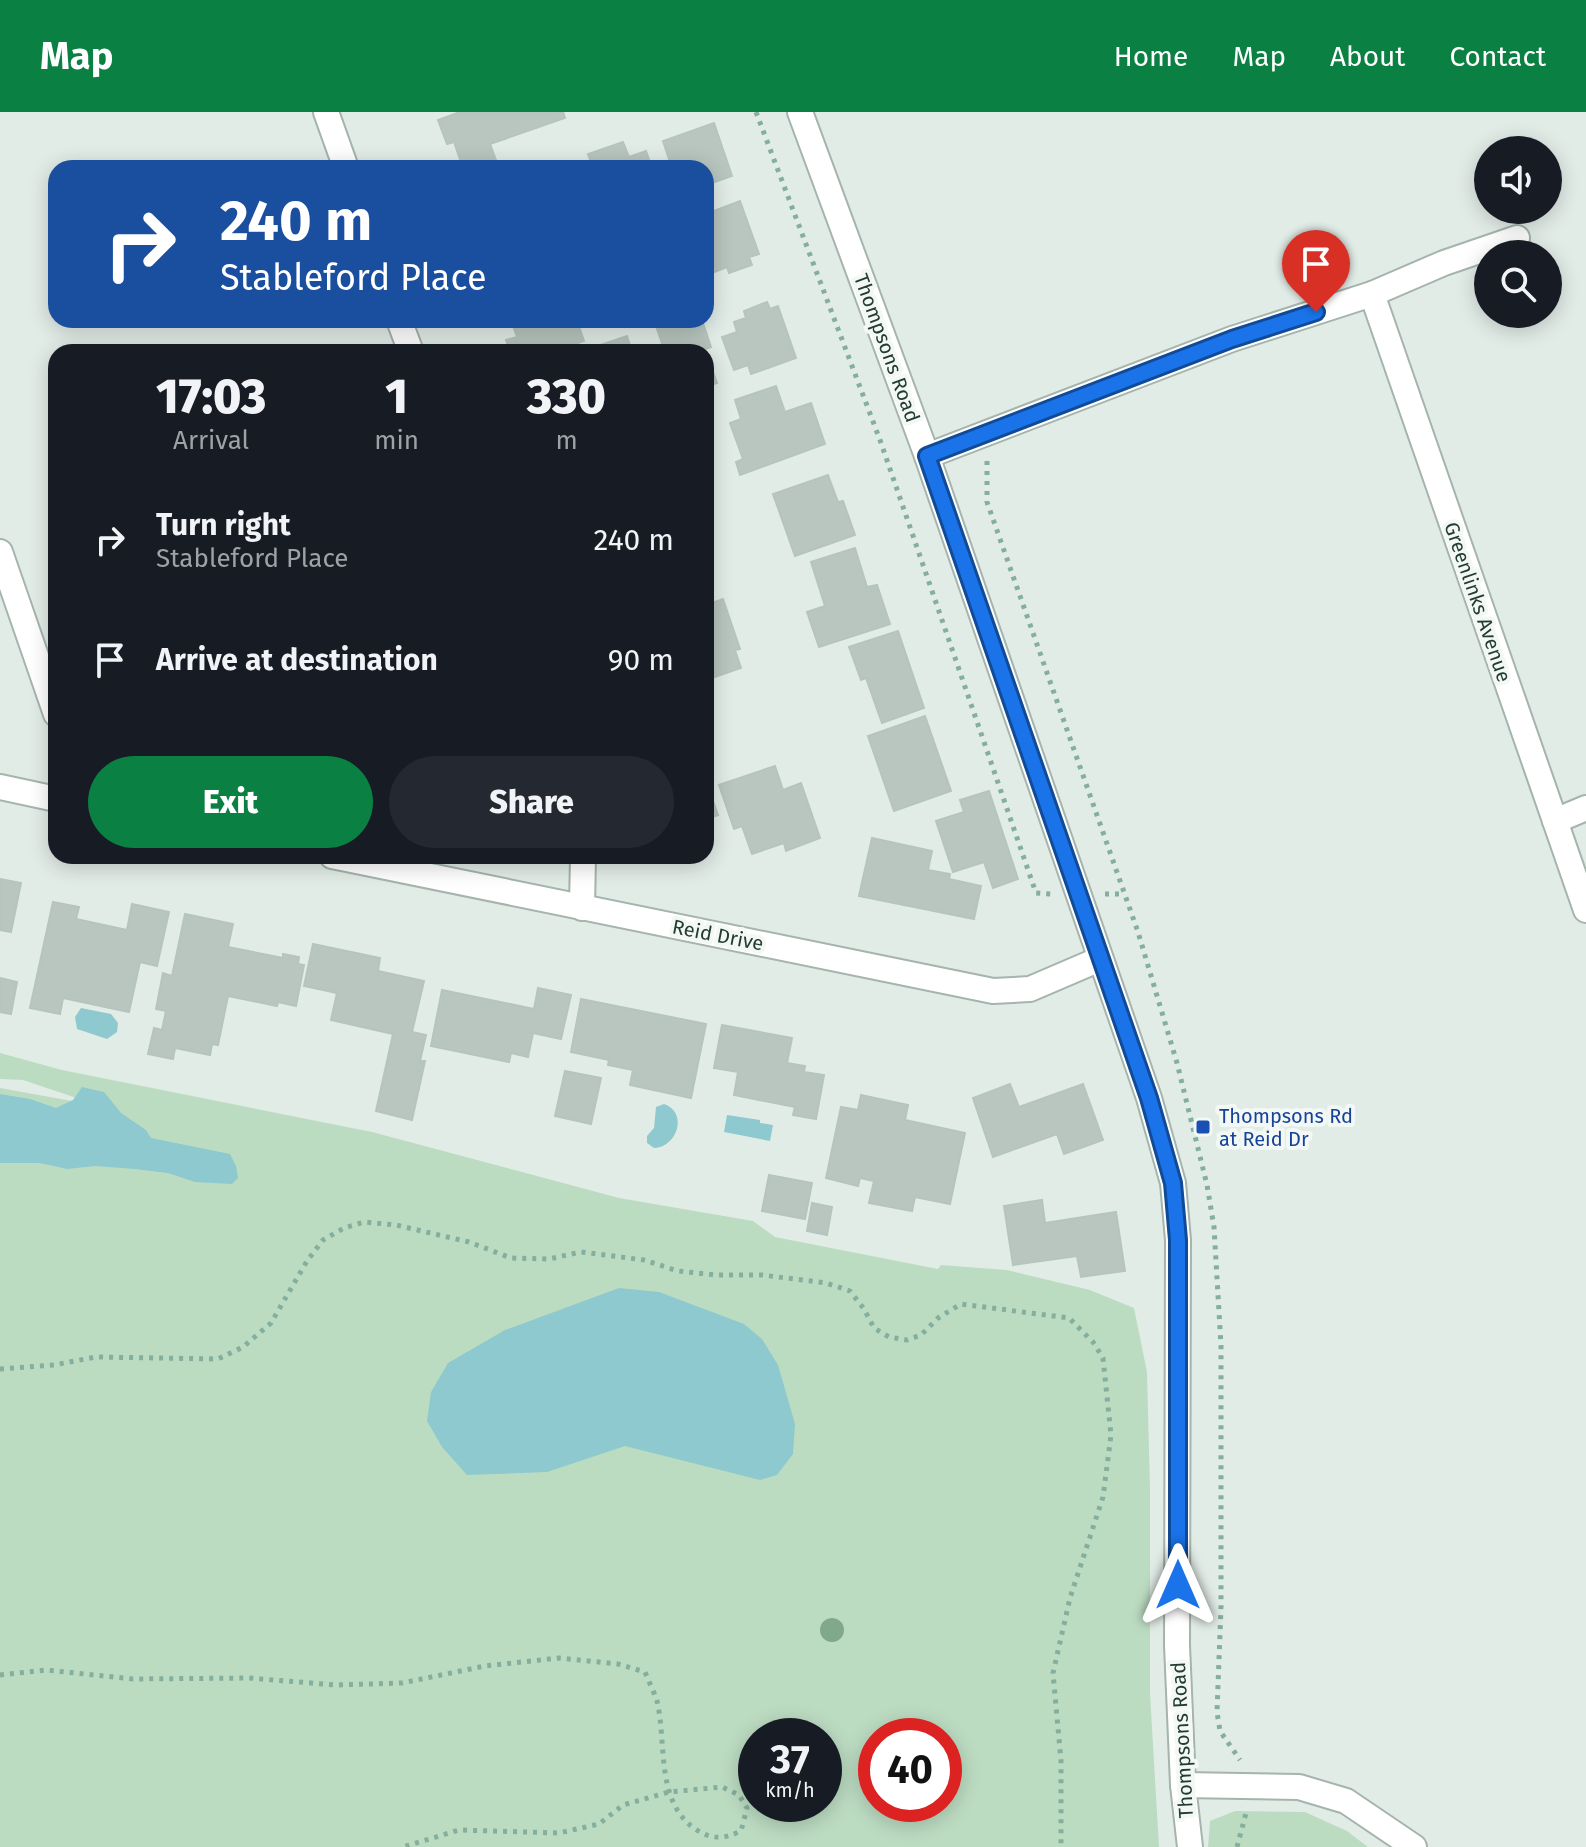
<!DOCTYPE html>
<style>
:root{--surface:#171b24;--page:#242831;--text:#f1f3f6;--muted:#9ea1a6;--accent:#0b8043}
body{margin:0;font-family:"Fira Sans",sans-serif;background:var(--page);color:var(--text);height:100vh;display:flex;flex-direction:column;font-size:30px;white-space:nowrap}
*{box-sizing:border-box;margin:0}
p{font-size:26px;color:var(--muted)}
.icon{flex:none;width:44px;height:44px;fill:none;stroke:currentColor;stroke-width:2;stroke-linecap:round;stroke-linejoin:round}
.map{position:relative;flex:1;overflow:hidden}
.side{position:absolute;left:48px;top:232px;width:666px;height:520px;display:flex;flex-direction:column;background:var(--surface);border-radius:24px;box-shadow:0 4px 20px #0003}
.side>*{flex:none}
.guide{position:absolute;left:48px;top:48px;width:666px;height:168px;border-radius:24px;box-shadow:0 4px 20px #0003;background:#1a4fa0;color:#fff;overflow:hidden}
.buttons{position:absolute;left:1474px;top:24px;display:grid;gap:16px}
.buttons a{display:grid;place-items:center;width:88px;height:88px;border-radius:50%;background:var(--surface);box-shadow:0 4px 20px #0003;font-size:40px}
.speed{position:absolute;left:738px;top:1606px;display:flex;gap:16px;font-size:40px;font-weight:700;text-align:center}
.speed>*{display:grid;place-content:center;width:104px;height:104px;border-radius:50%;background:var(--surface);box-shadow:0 4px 20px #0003;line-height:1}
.speed small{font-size:20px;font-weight:400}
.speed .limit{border:12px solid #d22;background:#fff;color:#111}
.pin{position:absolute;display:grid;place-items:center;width:68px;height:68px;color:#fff;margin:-82px -34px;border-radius:50% 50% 50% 0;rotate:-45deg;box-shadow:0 0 8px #0007}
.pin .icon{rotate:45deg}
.me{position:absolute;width:88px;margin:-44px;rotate:0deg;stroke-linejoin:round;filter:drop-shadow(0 0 6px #0008)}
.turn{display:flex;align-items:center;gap:28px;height:168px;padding:0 40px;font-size:36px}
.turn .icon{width:104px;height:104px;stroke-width:2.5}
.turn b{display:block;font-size:56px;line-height:68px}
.eta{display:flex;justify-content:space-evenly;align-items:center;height:136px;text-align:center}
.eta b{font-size:48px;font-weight:800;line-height:56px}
.primary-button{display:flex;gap:16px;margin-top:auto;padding:16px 40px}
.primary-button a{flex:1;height:92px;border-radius:48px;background:var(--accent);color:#fff;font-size:32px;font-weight:800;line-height:92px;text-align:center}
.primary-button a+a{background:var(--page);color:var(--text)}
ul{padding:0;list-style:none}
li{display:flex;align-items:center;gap:24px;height:120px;padding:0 40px}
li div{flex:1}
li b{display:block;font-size:30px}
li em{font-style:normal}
header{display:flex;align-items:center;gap:48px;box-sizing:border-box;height:112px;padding:0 40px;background:var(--accent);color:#fff}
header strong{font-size:38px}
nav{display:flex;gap:44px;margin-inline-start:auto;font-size:28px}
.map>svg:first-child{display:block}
.green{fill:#bcdcc2;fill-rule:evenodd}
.water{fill:#8dc9ce}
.building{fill:#b8c6bf;stroke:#b5c5bd;stroke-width:2}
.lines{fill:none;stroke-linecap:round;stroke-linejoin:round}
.minor-casing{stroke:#a5b4ad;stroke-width:28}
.path{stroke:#84ae9d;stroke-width:5;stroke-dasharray:4 6;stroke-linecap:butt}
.minor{stroke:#fff;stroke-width:24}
.tree{fill:#80a88d}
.route-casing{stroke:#114b97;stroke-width:20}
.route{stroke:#1a73e8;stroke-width:14}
.transit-dot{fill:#1a4fb4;stroke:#f3f8f5;stroke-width:3}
.labels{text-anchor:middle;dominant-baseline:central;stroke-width:8;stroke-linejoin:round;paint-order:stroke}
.street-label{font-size:20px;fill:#233c33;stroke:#f3f8f5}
.transit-label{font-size:20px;fill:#164399;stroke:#f3f8f5;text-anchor:start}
</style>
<header>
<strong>Map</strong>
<nav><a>Home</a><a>Map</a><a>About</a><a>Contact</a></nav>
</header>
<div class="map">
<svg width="1586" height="1735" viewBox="0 0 1586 1735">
<rect width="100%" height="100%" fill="#e2ece7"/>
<!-- green -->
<g class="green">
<path d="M0,941L62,958L372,1020L619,1086L753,1109L775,1125L938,1157L941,1153L1007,1158L1090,1178L1134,1196L1147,1260L1150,1376V1581L1159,1735H0V976L100,994L23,968L0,967ZM756,1624H824V1692H756ZM876,1624H944V1692H876Z"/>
<path d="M1235,1699L1305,1700L1347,1719L1368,1735H1208L1210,1709Z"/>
</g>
<!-- water -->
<g class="water">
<path d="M81,896L111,902L118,911L117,920L107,927L77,917L75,905Z"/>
<path d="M82,975L104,980L121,1001L146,1018L151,1026L230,1042L236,1054L238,1066L232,1072L195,1070L168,1061L135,1057L95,1054L67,1057L40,1051H0V982L30,987L56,996L73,988Z"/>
<path d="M664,992C688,1000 678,1035 654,1036L647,1031V1024L654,1016L656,995Z"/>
<path d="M727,1003L760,1008V1011L773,1013L770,1029L724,1020Z"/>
<path d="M619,1176L659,1180L744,1212L762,1227L778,1253L795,1312L793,1342L777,1363L760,1368L625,1334L547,1360L467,1363L442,1335L427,1309L431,1280L448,1251L505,1218Z"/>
</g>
<!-- building -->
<g class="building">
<path d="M460,0H563L565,6L490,32L499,56H463L454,30L447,32L438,8Z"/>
<path d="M714,11L732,64L706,73V56H672L663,29Z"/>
<path d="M623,30L629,45L646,39L652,56H593L588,42Z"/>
<path d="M740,89L759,142L749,145L752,153L729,161L727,155L712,161L709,151L706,152V102Z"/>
<path d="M767,190L770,197L778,194L796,246L751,262L748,253L734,258L722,225L737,220L734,210L746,206L744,199Z"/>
<path d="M511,208H563L565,213L577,209L584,229L552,240H510L506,228L517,225Z"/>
<path d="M654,208H702L711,235L705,237L717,271L706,274V240H665Z"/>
<path d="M627,224L632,240H580Z"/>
<path d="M776,274L785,300L811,291L825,332L740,363L736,350L743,347L730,311L741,307L735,288Z"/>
<path d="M828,363L838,390L843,389L855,423L795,444L773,382Z"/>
<path d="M855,436L867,475L877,473L890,512L819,535L807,500L825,494L811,450Z"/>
<path d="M723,487L740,537L735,538L741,556L706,568V493Z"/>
<path d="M898,519L924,596L882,611L866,566L861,568L849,535Z"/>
<path d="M925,604L951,679L894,699L868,624Z"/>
<path d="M775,654L783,678L801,671L820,726L786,739L784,731L752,742L742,714L734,717L719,673Z"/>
<path d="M706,669L718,703L706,707Z"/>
<path d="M989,679L1018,767L993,776L984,750L953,760L936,709L964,700L960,688Z"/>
<path d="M872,726L932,739L928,758L950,762L949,767L981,774L974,807L859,784Z"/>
<path d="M0,767L21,771L11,820L0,818Z"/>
<path d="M53,790L79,795L76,807L127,818L132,792L169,800L157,854L140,850L129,900L63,886L60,902L30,896Z"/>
<path d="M185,802L233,812L228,835L283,846V842L299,845L298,852L304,853L296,894L278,890L277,894L228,884L218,933L212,932L210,943L175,936L173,947L148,942L154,916L162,918L166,899L156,897L163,861L172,864Z"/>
<path d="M313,832L380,846L378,859L424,869L412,920L426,923L420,949H425L412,1008L376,999L393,922L331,908L337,881L304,874Z"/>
<path d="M0,866L17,870L11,902L0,900Z"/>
<path d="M538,876L571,883L561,927L533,921L528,945L511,941L509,950L431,934L442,878L534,897Z"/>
<path d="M581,887L706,912L691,986L630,973L633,958L608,953L609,948L571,940Z"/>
<path d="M722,913L792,926L787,951L805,954L804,960L824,963L816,1007L793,1003L795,995L734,983L738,960L714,956Z"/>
<path d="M565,959L601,966L591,1012L555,1004Z"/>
<path d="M1010,972L1019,995L1083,972L1103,1028L1064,1042L1057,1022L993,1045L973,986Z"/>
<path d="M861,983L908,993L905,1008L965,1021L950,1092L915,1085L912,1099L869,1091L874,1069L860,1066L858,1074L826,1066L841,995L858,998Z"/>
<path d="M769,1063L812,1071L805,1107L762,1099Z"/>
<path d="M1042,1088L1045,1111L1116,1100L1125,1159L1081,1165L1077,1144L1013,1153L1004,1094Z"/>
<path d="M812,1091L832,1095L827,1123L807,1119Z"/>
</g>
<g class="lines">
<!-- minor casing -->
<g class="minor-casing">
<g id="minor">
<path d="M326,0L346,56"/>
<path d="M800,0L927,344L1149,986L1173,1071L1178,1128L1177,1533L1183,1673L1190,1735"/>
<path d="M1372,182L1586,798"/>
<path d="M399,208L411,240"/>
<path d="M927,344L1232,227L1372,182L1444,151L1517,126"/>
<path d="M0,440L56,602"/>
<path d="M0,675L56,687"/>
<path d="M1555,709L1586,696"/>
<path d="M332,744L993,879L1030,877L1100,847"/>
<path d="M582,796L583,744"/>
<path d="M1183,1673L1299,1675L1346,1689L1414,1735"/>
</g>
</g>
<!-- path -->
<g class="path">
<path d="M756,0L880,328L1036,781L1051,782"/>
<path d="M987,349V390L1138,820L1177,951L1207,1073L1214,1115L1221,1234V1495L1217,1600L1220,1619L1240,1648"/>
<path d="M1105,782H1124"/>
<path d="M0,1257L54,1253L96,1245L218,1247L243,1235L271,1211L307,1149L323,1128L344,1116L364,1110L396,1113L469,1130L511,1146L549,1147L581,1140L644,1148L678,1159L716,1163H762L826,1171L850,1179L864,1197L874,1216L889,1225L907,1228L921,1223L938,1206L961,1192L1069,1206L1093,1230L1103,1246L1111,1323L1103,1385L1070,1486L1053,1561L1061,1649V1735"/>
<path d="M0,1563L46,1558L133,1567L249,1566L336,1573L402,1571L485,1554L559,1546L618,1552L645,1560C649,1570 654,1580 657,1589C667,1631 655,1689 695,1717C712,1728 724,1727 741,1719L747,1696L739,1683L722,1675L669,1680L623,1693L599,1712L559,1721L459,1718L403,1735"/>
<path d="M1237,1735L1246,1701"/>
</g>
<!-- minor -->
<use href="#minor" class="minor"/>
</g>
<!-- trees -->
<circle class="tree" cx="832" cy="1518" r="12"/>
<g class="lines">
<!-- route casing -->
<g class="route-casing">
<path id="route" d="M1178,1473V1128L1173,1071L1149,986L927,344L1232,227L1316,200"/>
</g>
<!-- route -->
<use href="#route" class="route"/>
</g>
<!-- markers -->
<rect class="transit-dot" x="1195" y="1007" width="16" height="16" rx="4"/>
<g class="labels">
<!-- street labels -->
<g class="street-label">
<text transform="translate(887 236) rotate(70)">Thompsons Road</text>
<text transform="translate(1478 490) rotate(71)">Greenlinks Avenue</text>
<text transform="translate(718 823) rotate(11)">Reid Drive</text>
<text transform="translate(1182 1628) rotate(-93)">Thompsons Road</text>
</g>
<!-- transit labels -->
<g class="transit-label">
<text x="1219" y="1004">Thompsons Rd<tspan x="1219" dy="23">at Reid Dr</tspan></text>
</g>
</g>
</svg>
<div class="buttons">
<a><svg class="icon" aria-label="sound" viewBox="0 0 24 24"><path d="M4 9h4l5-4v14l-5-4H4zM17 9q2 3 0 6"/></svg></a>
<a><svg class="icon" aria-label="search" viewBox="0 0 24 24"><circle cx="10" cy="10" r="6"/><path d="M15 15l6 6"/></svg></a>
</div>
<div class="speed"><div>37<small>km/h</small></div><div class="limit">40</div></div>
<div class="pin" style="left:1316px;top:200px;background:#d93025"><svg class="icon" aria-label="arrive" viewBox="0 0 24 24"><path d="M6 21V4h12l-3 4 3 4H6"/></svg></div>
<svg class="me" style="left:1178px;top:1473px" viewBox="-20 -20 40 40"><path d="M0-17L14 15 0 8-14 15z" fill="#1a73e8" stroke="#fff" stroke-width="4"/></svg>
<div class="guide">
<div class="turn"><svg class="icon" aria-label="right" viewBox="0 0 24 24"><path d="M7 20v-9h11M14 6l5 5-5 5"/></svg><div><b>240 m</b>Stableford Place</div></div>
</div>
<section class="side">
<div class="eta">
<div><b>17:03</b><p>Arrival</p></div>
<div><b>1</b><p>min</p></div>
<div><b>330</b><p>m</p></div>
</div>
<ul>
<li><svg class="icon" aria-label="right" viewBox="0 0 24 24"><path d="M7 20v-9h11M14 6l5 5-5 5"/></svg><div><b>Turn right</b><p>Stableford Place</p></div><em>240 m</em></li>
<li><svg class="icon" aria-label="arrive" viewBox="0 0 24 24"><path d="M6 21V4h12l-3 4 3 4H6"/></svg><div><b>Arrive at destination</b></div><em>90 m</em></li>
</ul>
<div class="primary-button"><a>Exit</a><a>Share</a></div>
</section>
</div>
